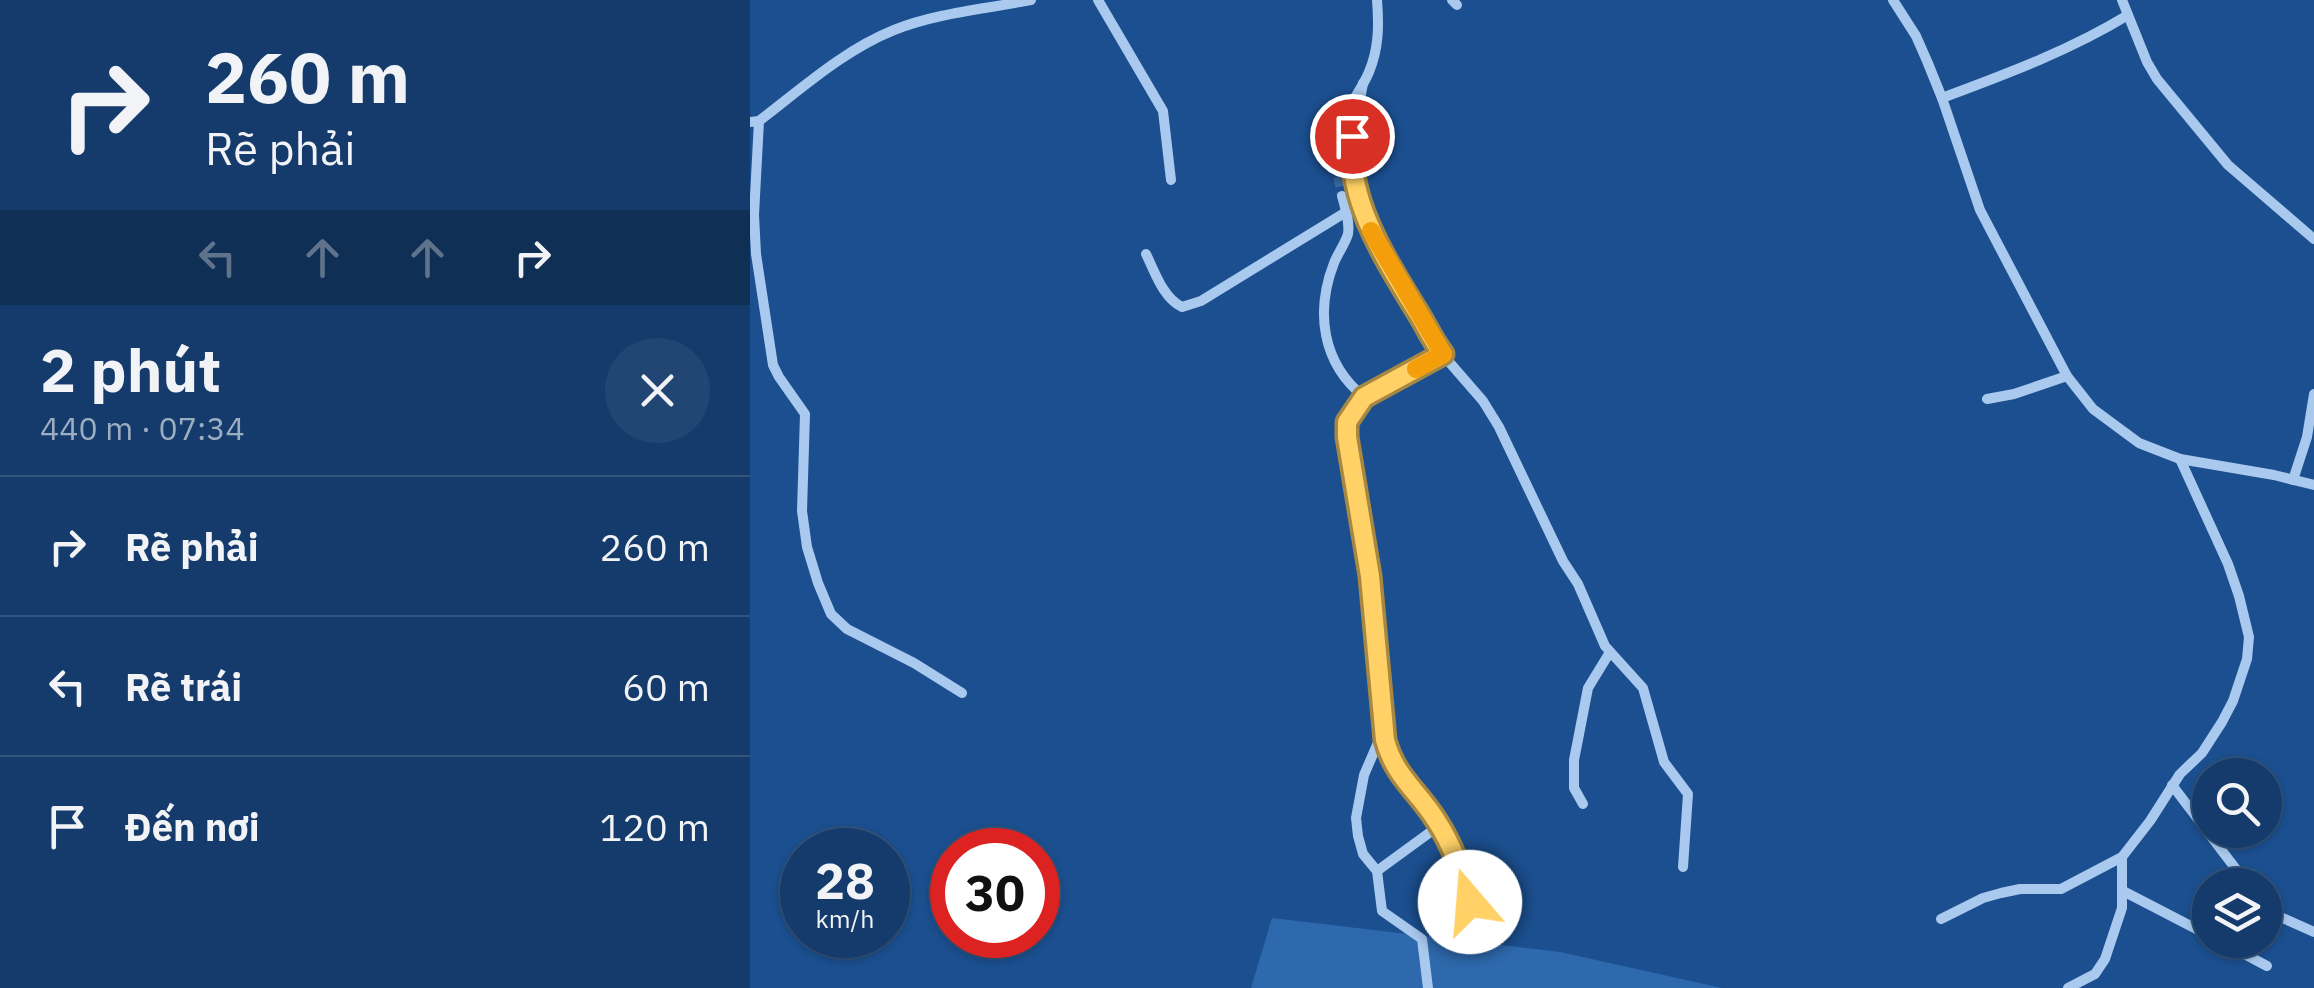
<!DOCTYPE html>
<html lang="vi">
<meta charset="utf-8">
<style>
:root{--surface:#143b6b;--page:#214673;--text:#f1f3f6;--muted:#9dadc1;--line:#33557e}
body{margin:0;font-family:"IBM Plex Sans",sans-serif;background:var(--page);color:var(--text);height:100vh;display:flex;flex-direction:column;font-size:38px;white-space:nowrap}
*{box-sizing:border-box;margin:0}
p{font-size:32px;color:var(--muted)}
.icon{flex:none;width:55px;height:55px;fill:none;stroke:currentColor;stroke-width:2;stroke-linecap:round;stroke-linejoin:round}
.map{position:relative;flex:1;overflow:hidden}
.drawer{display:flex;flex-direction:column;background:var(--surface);width:750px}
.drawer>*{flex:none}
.banner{background:#143b6b;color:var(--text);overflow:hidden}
.tools{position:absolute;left:1442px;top:758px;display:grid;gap:20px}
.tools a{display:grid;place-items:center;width:90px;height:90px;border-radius:50%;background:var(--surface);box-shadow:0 2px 8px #0004,0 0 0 2px var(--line);font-size:50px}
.speed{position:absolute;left:30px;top:828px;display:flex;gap:20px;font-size:50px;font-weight:700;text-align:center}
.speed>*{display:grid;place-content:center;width:130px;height:130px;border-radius:50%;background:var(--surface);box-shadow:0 2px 8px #0004,0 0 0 2px var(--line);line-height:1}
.speed small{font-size:25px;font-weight:400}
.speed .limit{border:15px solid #d22;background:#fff;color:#111}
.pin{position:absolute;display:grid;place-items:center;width:85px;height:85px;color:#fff;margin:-42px;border:5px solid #fff;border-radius:50%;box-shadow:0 2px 10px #0007}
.me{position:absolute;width:110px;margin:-55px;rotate:342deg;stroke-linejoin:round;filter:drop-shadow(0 0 8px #0008)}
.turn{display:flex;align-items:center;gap:35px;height:210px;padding:0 40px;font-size:45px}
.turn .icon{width:130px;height:130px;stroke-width:2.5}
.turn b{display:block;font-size:70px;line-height:85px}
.lanes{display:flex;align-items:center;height:95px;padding:0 40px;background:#0003;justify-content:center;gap:50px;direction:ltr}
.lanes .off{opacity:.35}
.round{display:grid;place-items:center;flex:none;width:105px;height:105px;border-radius:52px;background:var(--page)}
.overview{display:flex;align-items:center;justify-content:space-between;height:170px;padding:0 40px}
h1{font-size:60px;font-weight:700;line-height:75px}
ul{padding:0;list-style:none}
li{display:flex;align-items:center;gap:30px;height:140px;padding:0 40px;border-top:2px solid var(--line)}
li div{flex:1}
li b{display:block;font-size:38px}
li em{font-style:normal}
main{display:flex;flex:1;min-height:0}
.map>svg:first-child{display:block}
.green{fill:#2e69ad}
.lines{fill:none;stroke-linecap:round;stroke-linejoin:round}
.street-tunnel{stroke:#3d69a0;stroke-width:10;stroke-dasharray:10 5;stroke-linecap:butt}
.street{stroke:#a9c9ee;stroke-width:10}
.route-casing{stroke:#a68842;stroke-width:25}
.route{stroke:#ffd166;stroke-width:18}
.slow{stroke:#f59e0b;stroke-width:18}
</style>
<main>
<section class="drawer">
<div class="banner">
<div class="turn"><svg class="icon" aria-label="right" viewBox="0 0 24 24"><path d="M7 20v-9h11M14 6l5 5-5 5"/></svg><div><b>260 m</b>Rẽ phải</div></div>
<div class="lanes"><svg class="icon off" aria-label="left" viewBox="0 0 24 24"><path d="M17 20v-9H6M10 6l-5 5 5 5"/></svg><svg class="icon off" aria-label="ahead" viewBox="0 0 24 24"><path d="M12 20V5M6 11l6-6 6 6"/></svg><svg class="icon off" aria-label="ahead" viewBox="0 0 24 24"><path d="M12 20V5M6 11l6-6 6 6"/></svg><svg class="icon" aria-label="right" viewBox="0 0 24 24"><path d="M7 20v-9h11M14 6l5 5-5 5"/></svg></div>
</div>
<div class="overview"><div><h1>2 phút</h1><p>440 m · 07:34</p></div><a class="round"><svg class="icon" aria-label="close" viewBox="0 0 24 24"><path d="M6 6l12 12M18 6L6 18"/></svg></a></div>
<ul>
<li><svg class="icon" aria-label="right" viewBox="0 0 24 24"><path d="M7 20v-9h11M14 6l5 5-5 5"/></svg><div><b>Rẽ phải</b></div><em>260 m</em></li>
<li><svg class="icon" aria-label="left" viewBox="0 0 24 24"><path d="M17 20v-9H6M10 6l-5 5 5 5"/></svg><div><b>Rẽ trái</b></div><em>60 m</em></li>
<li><svg class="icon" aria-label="arrive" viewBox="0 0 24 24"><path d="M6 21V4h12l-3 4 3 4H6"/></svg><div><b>Đến nơi</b></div><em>120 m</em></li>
</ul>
</section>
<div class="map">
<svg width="1564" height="988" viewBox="0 0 1564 988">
<rect width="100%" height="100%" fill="#1b4f8f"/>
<!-- green -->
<path class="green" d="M522,918L810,952L972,988H501Z"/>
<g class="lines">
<!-- street-tunnel -->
<path class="street-tunnel" d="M586,162L592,196"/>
<!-- street -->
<g class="street">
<path d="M348,0L413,111L421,180"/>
<path d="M702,0L707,5"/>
<path d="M1143,0L1166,36L1177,61L1192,98L1230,210L1317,376L1343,409L1389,443L1430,459L1524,475L1564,485"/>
<path d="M1372,0L1397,62L1407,79L1478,165L1564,239"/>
<path d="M613,83L601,150L602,170L611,205L621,232L687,348L733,401L749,427L813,561L828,584L855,646L893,688L914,762L938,794L933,867"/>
<path d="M1192,98C1256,74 1319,51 1378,15"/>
<path d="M9,121L4,215L6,254L23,365L29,377L55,414L52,511L57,547L68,583L81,614L97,629L164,663L212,693"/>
<path d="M0,122L9,121C51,89 94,50 144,30C186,13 236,9 281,0"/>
<path d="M586,162C587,148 588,135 592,122C599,104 612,89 619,72C629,48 629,25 627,0"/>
<path d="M592,196C595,207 600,222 598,234C595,244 588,253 584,263C565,312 572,363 614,397"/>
<path d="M396,254C405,272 413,298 432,307L451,301L596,212"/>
<path d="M693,355L614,397L597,422V437L620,576L635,740C645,777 666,790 686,820C703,845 712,873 720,902"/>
<path d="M1237,399L1264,394L1317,376"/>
<path d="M1543,480L1557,437L1564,394"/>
<path d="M633,731L614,775L606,818L608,836L613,854L627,871L632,911L672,939L678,988"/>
<path d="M1422,785L1498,885"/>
<path d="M833,804L824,788V760L838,688L860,652"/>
<path d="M627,871L690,825"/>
<path d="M1373,891L1460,936"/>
<path d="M1515,904L1526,915L1564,932"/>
<path d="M1191,919L1233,898L1251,893L1270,889H1311L1372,857L1400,821L1430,774L1452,753L1472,722L1483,701L1497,659L1499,637L1489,596L1478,564L1430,459"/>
<path d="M1468,940L1517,966"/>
<path d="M1318,988L1345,974L1355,959L1372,908V857"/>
</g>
</g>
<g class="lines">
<!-- route casing -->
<g class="route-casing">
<path id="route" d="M602,136C597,200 633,255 665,308C675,323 682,340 693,354L614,397L597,422V437L620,576L635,740C645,777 667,790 686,820C703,846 712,873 720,902"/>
</g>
<!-- route -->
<use href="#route" class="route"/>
<!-- slow -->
<path class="slow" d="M621,231L693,354L666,369"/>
</g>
</svg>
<div class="tools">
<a><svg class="icon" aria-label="search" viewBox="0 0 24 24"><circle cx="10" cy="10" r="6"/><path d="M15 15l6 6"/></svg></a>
<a><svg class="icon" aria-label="layers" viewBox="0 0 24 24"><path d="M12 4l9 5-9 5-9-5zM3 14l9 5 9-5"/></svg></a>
</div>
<div class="speed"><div>28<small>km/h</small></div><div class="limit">30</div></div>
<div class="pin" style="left:602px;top:136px;background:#d93025"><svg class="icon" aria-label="arrive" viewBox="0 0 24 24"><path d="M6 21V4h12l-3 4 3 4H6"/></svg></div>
<svg class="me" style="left:720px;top:902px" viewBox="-20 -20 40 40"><circle r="19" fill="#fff"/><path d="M0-13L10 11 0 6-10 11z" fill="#ffd166"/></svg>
</div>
</main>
